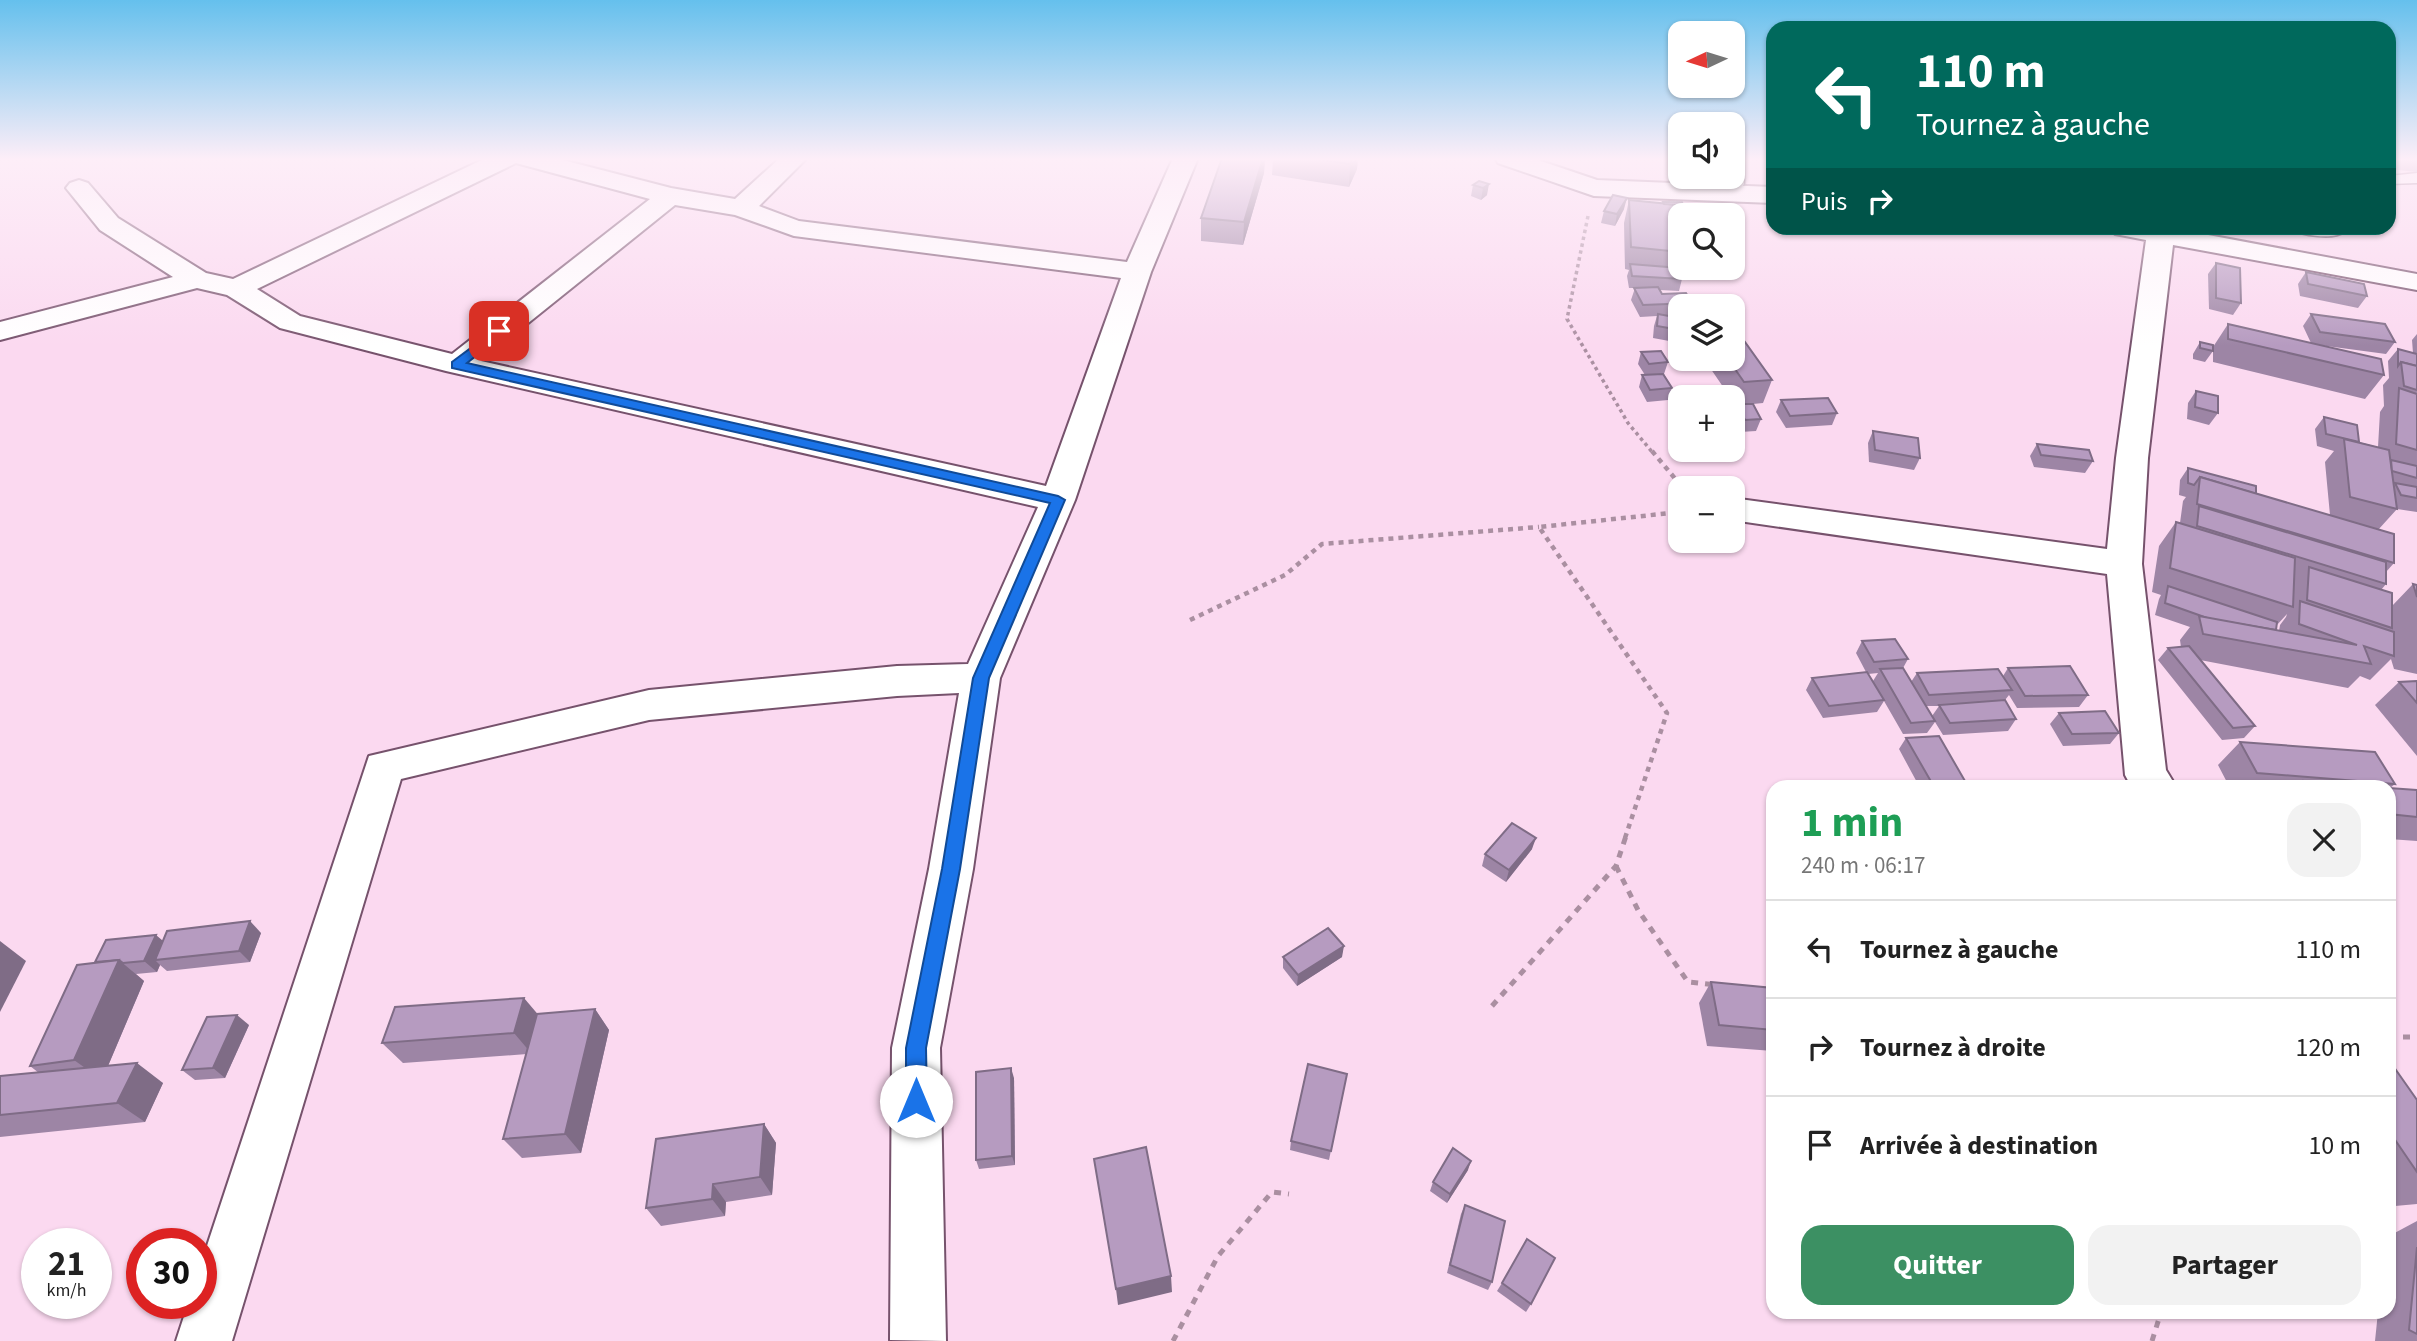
<!DOCTYPE html>
<html lang="fr">
<meta charset="utf-8">
<style>
:root{--surface:#fff;--page:#f2f2f2;--text:#222;--muted:#767676;--line:#e0e0e0;--accent:#3c9063}
body{margin:0;font-family:"Source Sans 3",sans-serif;background:var(--page);color:var(--text);height:100vh;display:flex;flex-direction:column;font-size:26px;white-space:nowrap}
*{box-sizing:border-box;margin:0}
p{font-size:23px;color:var(--muted)}
.icon{flex:none;width:38px;height:38px;fill:none;stroke:currentColor;stroke-width:2;stroke-linecap:round;stroke-linejoin:round}
.map{position:relative;flex:1;overflow:hidden}
.details{position:absolute;left:1766px;top:780px;width:630px;height:539px;display:flex;flex-direction:column;background:var(--surface);border-radius:21px;box-shadow:0 2px 5px #0004}
.details>*{flex:none}
.banner{position:absolute;left:1766px;top:21px;width:630px;height:214px;border-radius:21px;box-shadow:0 2px 5px #0004;background:#00695c;color:#fff;overflow:hidden}
.needle{width:46px;rotate:266deg}
.controls{position:absolute;left:1668px;top:21px;display:grid;gap:14px}
.controls a{display:grid;place-items:center;width:77px;height:77px;border-radius:14px;background:var(--surface);box-shadow:0 2px 5px #0004;font-size:35px}
.speed{position:absolute;left:21px;top:1228px;display:flex;gap:14px;font-size:35px;font-weight:700;text-align:center}
.speed>*{display:grid;place-content:center;width:91px;height:91px;border-radius:50%;background:var(--surface);box-shadow:0 2px 5px #0004;line-height:1}
.speed small{font-size:18px;font-weight:400}
.speed .limit{border:10px solid #d22;background:#fff;color:#111}
.pin{position:absolute;display:grid;place-items:center;width:60px;height:60px;color:#fff;margin:-30px;border-radius:14px;box-shadow:0 4px 10px #0006}
.me{position:absolute;width:77px;margin:-38px;rotate:0deg;stroke-linejoin:round;filter:drop-shadow(0 0 5px #0008)}
.turn{display:flex;align-items:center;gap:24px;height:147px;padding:0 35px;font-size:32px}
.turn .icon{width:91px;height:91px;stroke-width:2.5}
.turn b{display:block;font-size:49px;line-height:60px}
.then{display:flex;align-items:center;height:66px;padding:0 35px;background:#0003;gap:14px;font-size:26px}
.round{display:grid;place-items:center;flex:none;width:74px;height:74px;border-radius:21px;background:var(--page)}
.head{display:flex;align-items:center;justify-content:space-between;height:119px;padding:0 35px}
h1{font-size:42px;font-weight:700;line-height:52px;color:#1e9e55}
.action{display:flex;gap:14px;margin-top:auto;padding:14px 35px}
.action a{flex:1;height:80px;border-radius:21px;background:var(--accent);color:#fff;font-size:28px;font-weight:700;line-height:80px;text-align:center}
.action a+a{background:var(--page);color:var(--text)}
ul{padding:0;list-style:none}
li{display:flex;align-items:center;gap:21px;height:98px;padding:0 35px;border-top:2px solid var(--line)}
li div{flex:1}
li b{display:block;font-size:26px}
li em{font-style:normal}
.map>svg:first-child{display:block}
.lines{fill:none;stroke-linecap:round;stroke-linejoin:round}
.lane-casing{stroke:#76526c;stroke-width:3}
.street-casing{stroke:#76526c;stroke-width:4}
.path-far2{stroke:#aa8fa1;stroke-width:3.5;stroke-dasharray:3.5 3.5;stroke-linecap:butt}
.path-far1{stroke:#aa8fa1;stroke-width:4.5;stroke-dasharray:5 5;stroke-linecap:butt}
.path{stroke:#aa8fa1;stroke-width:5;stroke-dasharray:7 7;stroke-linecap:butt}
.lane{fill:#fff;fill-rule:evenodd}
.street{fill:#fff;fill-rule:evenodd}
.wall{fill:#9d85a5;fill-rule:evenodd}
.shaded-wall{fill:#7f6c86}
.building{fill:#b69bc0;stroke:#7f6c86;stroke-width:2}
.route{fill:#1a73e8;stroke:#114b97;stroke-width:2}
</style>
<div class="map">
<svg width="2417" height="1341" viewBox="0 0 2417 1341">
<rect width="100%" height="100%" fill="#fbd9f0"/>
<g class="lines">
<!-- lane casing -->
<g class="lane-casing">
<g id="lane">
<path d="M1732,158H1744V184L1737,196L1732,198L1724,193L1729,177H1732Z"/>
<path d="M2417,173V183L2389,184V176Z"/>
<path d="M2291,228H2341L2344,232C2334,240 2301,236 2291,228Z"/>
</g>
</g>
<!-- street casing -->
<g class="street-casing">
<g id="street">
<path d="M486,158H555L671,188L735,199L780,158H807L759,206L799,221L1127,262L1173,158H1198L1151,272L1075,500L1000,678L973,869L940,1048L946,1341L890,1340L892,1048L929,869L959,693L897,696L649,720L401,779L232,1341H176L188,1304H201V1264L369,756L649,690L897,666L968,664L1038,507L446,371L280,328L227,295L197,288L0,340V322L173,277L100,230L66,188L70,183L79,180L88,183L118,218L206,273L233,279ZM516,163L650,199L452,354L300,316L257,289ZM675,205L735,215L794,236L1121,278L1046,486L481,361Z"/>
<path d="M1495,158H1532L1597,180L1773,187V203L1594,196L1498,163Z"/>
<path d="M2111,228H2171L2417,274V290L2173,245L2148,458L2142,564L2166,770L2177,788H2132L2125,775L2107,574L1732,520V498L2107,549L2116,458L2146,240L2115,234Z"/>
</g>
</g>
<!-- path-far2 -->
<path class="path-far2" d="M1588,216L1567,319L1628,423L1653,453"/>
<!-- path-far1 -->
<g class="path-far1">
<path d="M1652,451L1683,488"/>
<path d="M1190,620L1285,575L1322,544L1539,527"/>
<path d="M1625,838L1667,713L1539,527L1680,512"/>
</g>
<!-- path -->
<g class="path">
<path d="M1616,866L1638,910L1688,982L1716,985"/>
<path d="M1492,1006L1616,866L1626,836"/>
<path d="M2389,1037H2417"/>
<path d="M1173,1341L1218,1256L1272,1192L1289,1194"/>
<path d="M2152,1341L2161,1312"/>
</g>
<!-- lane -->
<use href="#lane" class="lane"/>
<!-- street -->
<use href="#street" class="street"/>
</g>
<!-- wall -->
<g class="wall">
<path d="M1222,158H1265L1264,173L1243,245L1201,241V218Z"/>
<path d="M1273,158H1358L1357,169L1349,187L1272,175Z"/>
<path d="M2389,158H2417V172L2389,169Z"/>
<path d="M1479,181L1487,195L1481,200L1471,196L1473,185Z"/>
<path d="M1629,200L1663,203V202L1685,212L1684,215H1680V261L1678,267L1682,279L1679,291L1660,290L1662,294L1692,303L1691,306H1680V315L1667,316L1680,318V343L1653,338L1654,326L1657,316L1640,317L1631,300L1635,288H1629L1627,276L1629,270L1625,269L1624,223Z"/>
<path d="M1624,209L1615,226L1601,223L1604,211Z"/>
<path d="M2216,263L2241,303L2233,315L2209,309L2208,274Z"/>
<path d="M2306,272L2367,296L2358,308L2300,296L2298,284Z"/>
<path d="M2311,314L2395,342L2386,354L2319,345L2384,375L2365,399L2213,362V351L2205,362L2193,359V354L2200,342L2213,347L2228,324L2311,343L2303,326Z"/>
<path d="M2417,334V512L2397,509L2378,530L2394,563L2386,572V584L2381,590L2392,606L2413,584L2417,585V674L2394,669L2391,659L2370,680L2360,676L2348,688L2200,660L2255,726L2244,738L2222,740L2158,660L2168,648L2181,647L2180,640L2190,627L2155,615L2159,599L2161,595L2152,592L2159,546L2176,522L2180,523L2183,501L2186,497L2179,495L2180,480L2188,468L2256,494L2330,515L2325,462L2334,451L2317,446L2315,429L2324,417L2359,442L2378,447L2380,412L2384,406L2383,385L2389,378L2388,361L2398,349L2413,353L2412,340ZM2287,614L2286,617L2280,625L2279,631L2276,630V626Z"/>
<path d="M1641,352L1668,362L1664,374L1672,388L1668,400L1647,402L1639,387L1642,375H1645L1638,364Z"/>
<path d="M1704,359H1732L1772,380L1763,403L1753,404L1761,419L1756,431L1740,432L1732,417L1736,405H1735L1732,402V397H1730Z"/>
<path d="M2196,391L2218,413L2209,425L2187,419L2188,403Z"/>
<path d="M1781,400L1837,413L1832,425L1786,428L1776,412Z"/>
<path d="M1873,431L1920,458L1914,470L1869,462L1868,443Z"/>
<path d="M2037,444L2093,461L2085,473L2034,467L2030,456Z"/>
<path d="M1862,641L1908,659L1903,668L1911,682L1917,673L2003,676L2008,668L2088,695L2079,707L2017,708L2009,695L2005,700L2016,719L2008,731L1943,735L1935,722L1927,733L1903,734L1884,701L1877,712L1823,718L1806,690L1812,678L1866,672L1856,653ZM1878,673L1873,681L1868,674ZM1926,706H1939L1932,716Z"/>
<path d="M2417,681V756L2375,705L2399,682Z"/>
<path d="M2059,713L2119,733L2110,744L2063,746L2050,724Z"/>
<path d="M1906,738L1969,788H1873V786H1919L1899,749Z"/>
<path d="M2240,742L2395,784L2390,788L2417,790V841L2389,839V788H2230L2218,765Z"/>
<path d="M1532,849L1506,882L1482,866L1485,854Z"/>
<path d="M261,933L250,962L167,971L160,965L157,972L136,974L144,981L108,1066L163,1083L145,1122L0,1137V1076L39,1073L30,1066L95,962L163,941Z"/>
<path d="M1283,957H1342L1297,986L1283,968Z"/>
<path d="M1711,982L1773,988V1051L1707,1046L1699,1003Z"/>
<path d="M595,1009L609,1030L581,1153L522,1158L503,1139L527,1054L403,1063L382,1043L537,1014Z"/>
<path d="M249,1025L225,1078L195,1080L182,1070Z"/>
<path d="M2389,1060L2417,1100V1204L2395,1206L2389,1196Z"/>
<path d="M1347,1074L1329,1160L1290,1150L1291,1141Z"/>
<path d="M1014,1078L1015,1165L979,1169L976,1160Z"/>
<path d="M764,1124L776,1143L772,1195L726,1202L725,1216L661,1226L646,1208Z"/>
<path d="M1468,1170L1447,1203L1430,1191L1433,1182Z"/>
<path d="M1465,1205L1492,1282L1488,1290L1447,1273L1461,1214Z"/>
<path d="M2417,1221V1341H2375L2378,1312H2389V1236Z"/>
<path d="M1502,1283L1531,1304L1526,1312L1497,1291Z"/>
</g>
<!-- shaded-wall -->
<g class="shaded-wall">
<path d="M1263,158H1265L1264,173L1243,245L1244,222Z"/>
<path d="M1353,158H1358L1357,169L1349,187L1350,164Z"/>
<path d="M1489,184L1487,195L1481,200L1483,188Z"/>
<path d="M1627,198L1624,209L1615,226L1617,214Z"/>
<path d="M1536,838L1532,849L1506,882L1509,870Z"/>
<path d="M250,921L261,933L250,962L239,951Z"/>
<path d="M156,935L169,946L155,960L160,965L157,972L144,961Z"/>
<path d="M0,941L26,961L0,1012Z"/>
<path d="M1344,946L1342,957L1297,986L1298,975Z"/>
<path d="M119,960L144,981L102,1080L74,1060Z"/>
<path d="M524,998L541,1018L531,1053L514,1033Z"/>
<path d="M595,1009L609,1030L581,1153L565,1134Z"/>
<path d="M237,1015L249,1025L225,1078L213,1068Z"/>
<path d="M137,1063L163,1083L145,1122L117,1103Z"/>
<path d="M1011,1068L1014,1078L1015,1165L1012,1156Z"/>
<path d="M764,1124L776,1143L772,1195L760,1177Z"/>
<path d="M1471,1161L1468,1170L1447,1203L1450,1194Z"/>
<path d="M713,1184L726,1202L725,1216L712,1199Z"/>
<path d="M1171,1276L1172,1292L1118,1305L1116,1289Z"/>
</g>
<!-- building -->
<g class="building">
<path d="M1222,158H1263L1244,222L1201,218Z"/>
<path d="M1308,158H1353L1350,164Z"/>
<path d="M1479,181L1489,184L1483,188L1473,185Z"/>
<path d="M1613,195L1627,198L1617,214L1604,211Z"/>
<path d="M1629,200L1679,205L1680,252L1631,247Z"/>
<path d="M1663,202H1682L1685,212H1680L1679,205L1664,204Z"/>
<path d="M2216,263L2240,268L2241,303L2216,298Z"/>
<path d="M1630,264L1680,268L1682,279L1632,276Z"/>
<path d="M2306,272L2364,284L2367,296L2308,284Z"/>
<path d="M1658,287L1662,294L1686,293L1692,303L1643,305L1634,288Z"/>
<path d="M1708,297L1725,299L1724,306H1708Z"/>
<path d="M1658,314L1680,318V330L1657,326Z"/>
<path d="M2311,314L2385,324L2395,342L2320,332Z"/>
<path d="M2228,324L2381,359L2384,375L2228,339Z"/>
<path d="M1732,328H1735L1772,380L1744,382L1728,359H1732Z"/>
<path d="M2200,342L2213,345V351L2200,348Z"/>
<path d="M2398,349L2417,354V366L2401,362L2398,366Z"/>
<path d="M1661,351L1668,362L1649,364L1641,352Z"/>
<path d="M2401,362L2417,366V390L2404,386Z"/>
<path d="M1663,374L1672,388L1650,390L1642,375Z"/>
<path d="M2399,388L2417,394V450L2396,444Z"/>
<path d="M2196,391L2218,396V413L2195,407Z"/>
<path d="M1828,398L1837,413L1790,416L1781,400Z"/>
<path d="M1737,404H1753L1761,419L1745,420Z"/>
<path d="M2324,417L2357,425L2359,442L2326,434Z"/>
<path d="M1873,431L1918,438L1920,458L1875,450Z"/>
<path d="M2344,439L2389,450L2397,509L2350,497Z"/>
<path d="M2037,444L2089,450L2093,461L2041,455Z"/>
<path d="M2391,460L2417,466V478L2392,471Z"/>
<path d="M2188,468L2256,486V494L2200,477L2194,485L2188,483Z"/>
<path d="M2200,477L2394,534V563L2197,504Z"/>
<path d="M2395,483L2417,487V498L2401,495Z"/>
<path d="M2199,506L2386,562V584L2197,526Z"/>
<path d="M2176,522L2295,558L2293,607L2170,568Z"/>
<path d="M2309,567L2392,593V628L2307,600Z"/>
<path d="M2413,584L2417,585V597Z"/>
<path d="M2168,586L2277,622L2276,630L2210,619L2165,603Z"/>
<path d="M2300,601L2394,632V656L2364,646L2371,664L2203,634L2199,616L2357,645L2299,624Z"/>
<path d="M1895,639L1908,659L1874,662L1862,641Z"/>
<path d="M2189,646L2255,726L2233,728L2168,648Z"/>
<path d="M2070,666L2088,695L2025,696L2008,668Z"/>
<path d="M1903,668L1935,721L1911,723L1880,669Z"/>
<path d="M1998,669L2012,690L1929,695L1917,673Z"/>
<path d="M1867,672L1884,700L1829,706L1812,678Z"/>
<path d="M2417,681V703L2399,682Z"/>
<path d="M2005,700L2016,719L1950,723L1939,705Z"/>
<path d="M2105,711L2119,733L2072,734L2059,713Z"/>
<path d="M1939,736L1969,788H1938L1937,785H1933L1906,738Z"/>
<path d="M2240,742L2375,752L2395,784L2257,773Z"/>
<path d="M2304,781L2387,788H2308Z"/>
<path d="M1937,785L1938,788H1874L1873,786Z"/>
<path d="M2389,788L2417,790V817L2389,814Z"/>
<path d="M1512,823L1536,838L1509,870L1485,854Z"/>
<path d="M250,921L239,951L155,960L167,931Z"/>
<path d="M1328,928L1344,946L1298,975L1283,957Z"/>
<path d="M156,935L144,961L123,963L119,960L95,962L106,940Z"/>
<path d="M119,960L74,1060L30,1066L77,965Z"/>
<path d="M1711,982L1773,988V1030L1719,1025Z"/>
<path d="M524,998L514,1033L382,1043L395,1007Z"/>
<path d="M595,1009L565,1134L503,1139L537,1014Z"/>
<path d="M237,1015L213,1068L182,1070L207,1017Z"/>
<path d="M2389,1060L2417,1100V1172L2389,1131Z"/>
<path d="M137,1063L117,1103L0,1115V1076Z"/>
<path d="M1308,1064L1347,1074L1331,1151L1291,1141Z"/>
<path d="M1011,1068L1012,1156L976,1160V1072Z"/>
<path d="M764,1124L760,1177L713,1184L712,1199L646,1208L656,1139Z"/>
<path d="M1146,1147L1171,1276L1116,1289L1094,1159Z"/>
<path d="M1453,1148L1471,1161L1450,1194L1433,1182Z"/>
<path d="M1465,1205L1505,1221L1492,1282L1450,1265Z"/>
<path d="M1527,1239L1555,1258L1531,1304L1502,1283Z"/>
<path d="M2417,1247V1334L2409,1330Z"/>
</g>
<!-- sky -->
<linearGradient id="sky" x2="0" y2="1"><stop stop-color="#65c0ed"/><stop offset="0.46" stop-color="#fdeef8"/><stop offset="1" stop-color="#fdeef8" stop-opacity="0"/></linearGradient>
<rect width="2417" height="346" fill="url(#sky)"/>
<!-- route -->
<path class="route" d="M499,327L504,329V334L467,363L1058,496L1065,500L989,678L960,869L926,1048L927,1101L924,1108L916,1111L909,1108L906,1101V1048L942,869L973,678L1050,503L452,368V362Z"/>
</svg>
<div class="controls">
<a><svg class="needle" viewBox="-14 -14 28 28"><path d="M0-13l5 13h-10z" fill="#e53935"/><path d="M0 13l5-13h-10z" fill="#767676"/></svg></a>
<a><svg class="icon" aria-label="sound" viewBox="0 0 24 24"><path d="M4 9h4l5-4v14l-5-4H4zM17 9q2 3 0 6"/></svg></a>
<a><svg class="icon" aria-label="search" viewBox="0 0 24 24"><circle cx="10" cy="10" r="6"/><path d="M15 15l6 6"/></svg></a>
<a><svg class="icon" aria-label="layers" viewBox="0 0 24 24"><path d="M12 4l9 5-9 5-9-5zM3 14l9 5 9-5"/></svg></a>
<a>+</a>
<a>−</a>
</div>
<div class="speed"><div>21<small>km/h</small></div><div class="limit">30</div></div>
<div class="pin" style="left:499px;top:331px;background:#d93025"><svg class="icon" aria-label="arrive" viewBox="0 0 24 24"><path d="M6 21V4h12l-3 4 3 4H6"/></svg></div>
<svg class="me" style="left:916px;top:1101px" viewBox="-20 -20 40 40"><circle r="19" fill="#fff"/><path d="M0-13L10 11 0 6-10 11z" fill="#1a73e8"/></svg>
<div class="banner">
<div class="turn"><svg class="icon" aria-label="left" viewBox="0 0 24 24"><path d="M17 20v-9H6M10 6l-5 5 5 5"/></svg><div><b>110 m</b>Tournez à gauche</div></div>
<div class="then">Puis<svg class="icon" aria-label="right" viewBox="0 0 24 24"><path d="M7 20v-9h11M14 6l5 5-5 5"/></svg></div>
</div>
<section class="details">
<div class="head"><div><h1>1 min</h1><p>240 m · 06:17</p></div><a class="round"><svg class="icon" aria-label="close" viewBox="0 0 24 24"><path d="M6 6l12 12M18 6L6 18"/></svg></a></div>
<ul>
<li><svg class="icon" aria-label="left" viewBox="0 0 24 24"><path d="M17 20v-9H6M10 6l-5 5 5 5"/></svg><div><b>Tournez à gauche</b></div><em>110 m</em></li>
<li><svg class="icon" aria-label="right" viewBox="0 0 24 24"><path d="M7 20v-9h11M14 6l5 5-5 5"/></svg><div><b>Tournez à droite</b></div><em>120 m</em></li>
<li><svg class="icon" aria-label="arrive" viewBox="0 0 24 24"><path d="M6 21V4h12l-3 4 3 4H6"/></svg><div><b>Arrivée à destination</b></div><em>10 m</em></li>
</ul>
<div class="action"><a>Quitter</a><a>Partager</a></div>
</section>
</div>
